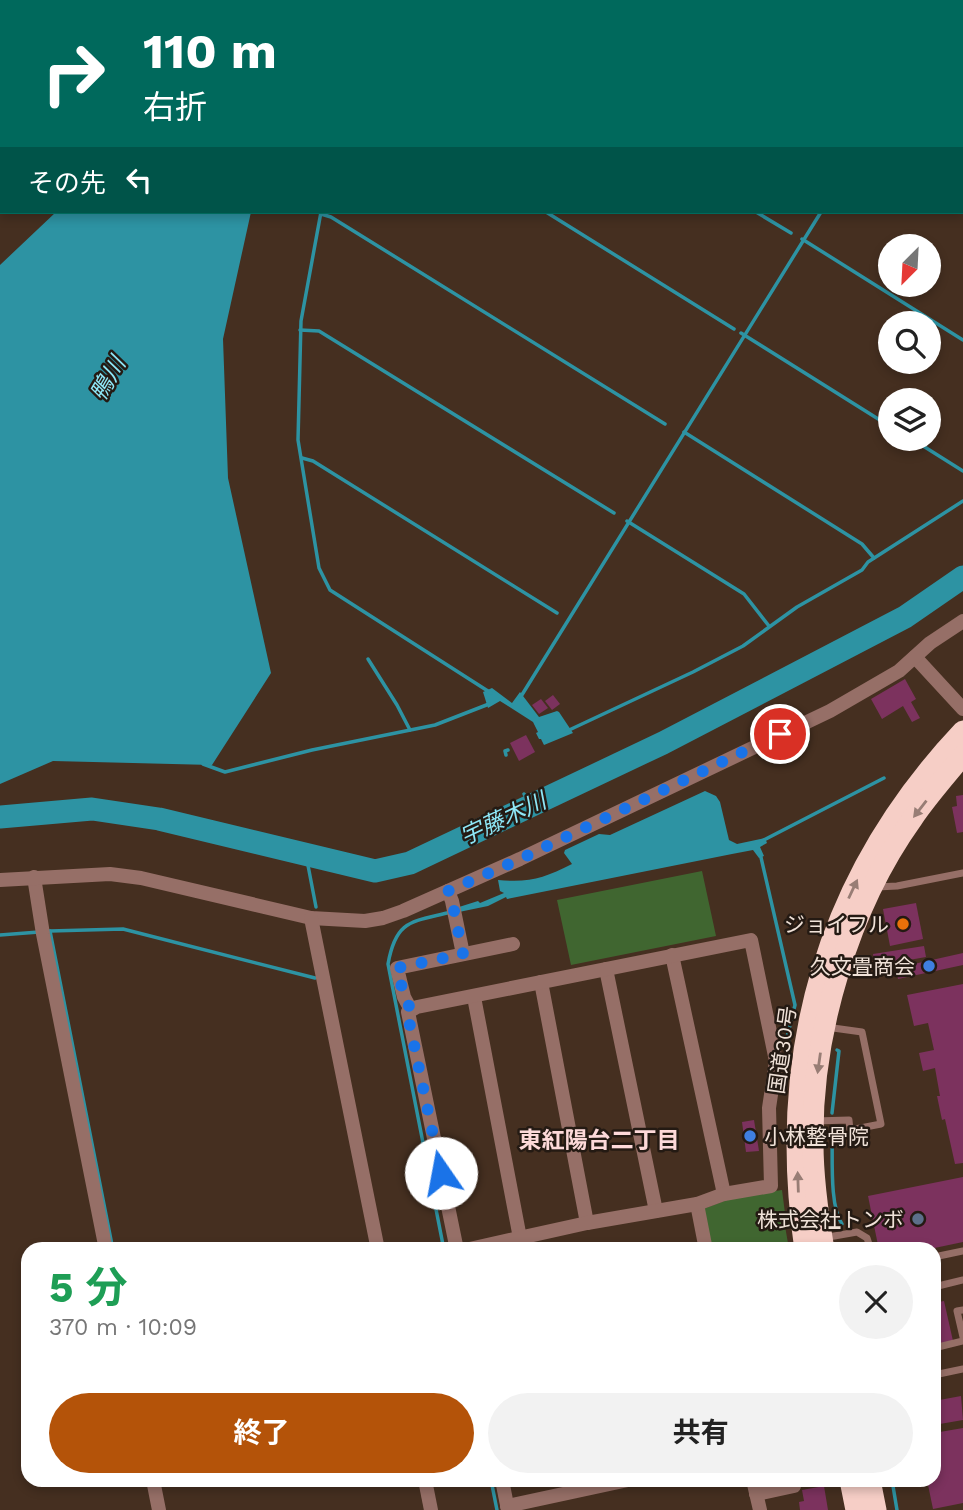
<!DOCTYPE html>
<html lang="ja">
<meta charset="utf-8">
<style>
:root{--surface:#fff;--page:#f2f2f2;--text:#222;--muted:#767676;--accent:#b45309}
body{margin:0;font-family:"Work Sans","Noto Sans JP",sans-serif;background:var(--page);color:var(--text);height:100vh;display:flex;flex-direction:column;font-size:26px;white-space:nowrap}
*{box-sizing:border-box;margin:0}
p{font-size:23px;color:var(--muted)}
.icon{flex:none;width:38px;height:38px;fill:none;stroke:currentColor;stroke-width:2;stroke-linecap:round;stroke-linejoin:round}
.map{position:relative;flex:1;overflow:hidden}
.sheet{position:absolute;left:21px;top:1242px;width:920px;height:245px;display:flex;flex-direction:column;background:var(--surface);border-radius:21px;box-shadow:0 4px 10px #0003}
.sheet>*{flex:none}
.banner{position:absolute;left:0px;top:0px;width:964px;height:214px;box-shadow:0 4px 10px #0003;background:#00695c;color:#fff;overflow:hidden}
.needle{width:46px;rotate:204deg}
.tools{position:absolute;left:878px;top:234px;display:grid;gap:14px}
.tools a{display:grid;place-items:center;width:63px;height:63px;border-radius:50%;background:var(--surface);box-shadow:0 4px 10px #0003;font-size:35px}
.pin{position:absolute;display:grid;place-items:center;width:60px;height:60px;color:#fff;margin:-30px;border:4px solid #fff;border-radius:50%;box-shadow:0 2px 7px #0007}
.me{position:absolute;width:77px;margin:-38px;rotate:348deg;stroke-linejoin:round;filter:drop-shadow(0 0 5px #0008)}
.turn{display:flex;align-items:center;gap:24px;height:147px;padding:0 28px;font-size:32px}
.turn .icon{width:91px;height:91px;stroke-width:2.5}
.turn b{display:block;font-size:49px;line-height:60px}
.then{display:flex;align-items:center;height:66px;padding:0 28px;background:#0003;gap:14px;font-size:26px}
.round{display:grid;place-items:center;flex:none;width:74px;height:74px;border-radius:37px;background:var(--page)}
.head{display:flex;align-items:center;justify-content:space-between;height:119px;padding:0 28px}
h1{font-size:42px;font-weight:700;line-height:52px;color:#1e9e55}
.action{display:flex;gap:14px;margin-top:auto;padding:14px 28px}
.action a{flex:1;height:80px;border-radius:42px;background:var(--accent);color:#fff;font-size:28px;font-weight:700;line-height:80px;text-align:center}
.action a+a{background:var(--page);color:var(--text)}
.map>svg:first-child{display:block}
.green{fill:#406630}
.water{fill:#2d93a3}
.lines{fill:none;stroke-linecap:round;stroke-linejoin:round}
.stream{stroke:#2d93a3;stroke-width:3.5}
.river{stroke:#2d93a3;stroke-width:23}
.building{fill:#7c325e}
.lane{stroke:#966f67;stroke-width:7}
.street{stroke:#966f67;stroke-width:14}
.highway{stroke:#f6cec6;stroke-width:21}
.oneway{fill:#987d75}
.route{stroke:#1a73e8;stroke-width:12;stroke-dasharray:0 21.6}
.food-dot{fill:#e8710a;stroke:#241a13;stroke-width:2.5}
.shop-dot{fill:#3f7fe0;stroke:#241a13;stroke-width:2.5}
.service-dot{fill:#5c6f8a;stroke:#241a13;stroke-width:2.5}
.labels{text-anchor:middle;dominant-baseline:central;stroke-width:5;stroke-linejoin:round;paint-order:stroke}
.poi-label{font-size:21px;fill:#f0e2d8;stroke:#241a13;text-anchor:end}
.street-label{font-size:21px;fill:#f0e2d8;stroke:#241a13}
.water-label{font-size:23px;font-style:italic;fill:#8ee7f7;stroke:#241a13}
.neighbourhood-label{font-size:23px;font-weight:bold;fill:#fdd9d9;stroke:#241a13}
</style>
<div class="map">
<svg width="963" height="1510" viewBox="0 0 963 1510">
<rect width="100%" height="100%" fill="#452f20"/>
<!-- green -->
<g class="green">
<path d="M702,871L716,936L571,965L557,900Z"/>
<path d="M782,1190L786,1221L785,1226L789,1249H711L703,1209L735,1197Z"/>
</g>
<!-- water -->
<g class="water">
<path d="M142,0H344L141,2Z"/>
<path d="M56,212H251L223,339L228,478L271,673L212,765L53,761L0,784V265Z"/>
<path d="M492,688L512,703L520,692L539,717L557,711L559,712L573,733L544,745L541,739H539L536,733L538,732L533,722L500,701L488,708L483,692Z"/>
<path d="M705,791L716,796L720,802L729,840L737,844L765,838L767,843L760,847L764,856L759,858L753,850L732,854L507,899L506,897L488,906L459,912V907L478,901L480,903L504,893L500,891L498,880C530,883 544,878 572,864L564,853L565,850L599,834L610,835Z"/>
</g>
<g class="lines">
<!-- stream -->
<g class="stream">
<path d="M420,0L423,2"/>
<path d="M603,0L605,2"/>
<path d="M908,0L912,2"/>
<path d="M85,2L86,0"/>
<path d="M417,2L418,0"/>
<path d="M652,2L653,0"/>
<path d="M899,2L900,0"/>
<path d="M962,24L963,25"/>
<path d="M0,96H2"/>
<path d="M0,138L2,135"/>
<path d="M962,182H963"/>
<path d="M321,212L301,321L298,440L319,568L330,590L491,693"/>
<path d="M546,212L734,329"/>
<path d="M756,212L791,233"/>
<path d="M321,214L331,217L665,424"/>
<path d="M802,239L963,340"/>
<path d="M300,330L319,331L614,513"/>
<path d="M741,333L891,427"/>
<path d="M684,432L862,544L874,558"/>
<path d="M912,439L963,471"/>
<path d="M302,458L313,461L557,613"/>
<path d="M627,521L744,594L769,626"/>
<path d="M368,659L397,705L410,730"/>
<path d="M520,698L821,212"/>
<path d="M567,731L693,672L743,646L797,607L862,570L868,562L963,501"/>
<path d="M506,755L505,751L508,750"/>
<path d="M203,764L225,772L312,750L435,725L489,704"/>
<path d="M524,794L532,806"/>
<path d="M762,841L884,778"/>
<path d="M760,853L795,1005L786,1041L789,1042"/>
<path d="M306,855L316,907"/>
<path d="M50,931L113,1250"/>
<path d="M50,931L123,929L315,978"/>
<path d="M0,935L39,932"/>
<path d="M832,1113L839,1051L837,1050"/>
<path d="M832,1132C833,1156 829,1205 842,1224"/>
<path d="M444,1250L388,964C396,919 412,922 451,912"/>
<path d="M846,1250L847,1245"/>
<path d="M491,1480L497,1510"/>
<path d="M892,1480L897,1510"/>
</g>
<!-- river -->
<path class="river" d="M0,817L92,809L159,819L375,871L410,863L663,743L905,617L963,577"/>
</g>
<!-- building -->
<g class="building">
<path d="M905,679L916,699L911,702L920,718L912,722L903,706L882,719L871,699Z"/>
<path d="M553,695L560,704L552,710L545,701Z"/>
<path d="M541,699L548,708L539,714L532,705Z"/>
<path d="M526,735L535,752L519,761L510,743Z"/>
<path d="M963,795V832L957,833L952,807L957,806L956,796Z"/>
<path d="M916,903L923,939L890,946L883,909Z"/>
<path d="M924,946L926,957L875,966L873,954Z"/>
<path d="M963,953V965L898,979L896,968Z"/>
<path d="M963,984V1163L955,1164L945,1119L942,1120L937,1096H940L935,1068L923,1071L919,1053L934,1050L928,1023L914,1026L907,995Z"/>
<path d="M754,1120L759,1151L746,1152L742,1122Z"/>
<path d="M963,1177V1242L925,1250H879L868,1196Z"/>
<path d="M944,1301L953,1341L934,1345V1303Z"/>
<path d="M961,1396L963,1420L934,1425V1401Z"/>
<path d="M963,1428V1503L933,1509L927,1480H934V1433Z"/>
<path d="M824,1486L828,1510H800L799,1502L804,1501L802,1490Z"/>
</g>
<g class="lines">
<!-- lane -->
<g class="lane">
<path d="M877,887L897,886L963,873"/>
<path d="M815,1121L849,1120L850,1130L881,1124L862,1032L826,1027"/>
<path d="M823,1238L857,1232L867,1238L871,1250"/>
<path d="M934,1257L963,1251"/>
<path d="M934,1287L963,1280"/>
<path d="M963,1310L957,1311L963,1337"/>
<path d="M934,1348L963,1341"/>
<path d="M934,1375L963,1369"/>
</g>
<!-- street -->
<g class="street">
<path d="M915,657L963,709"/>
<path d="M34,877L43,934L106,1250"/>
<path d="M0,880L110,874L141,878L311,918L365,921L383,918L403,911L520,859L830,711L899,671L930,643L963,621"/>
<path d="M448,891L452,901L463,954"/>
<path d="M311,918L378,1250"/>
<path d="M672,955L724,1194"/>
<path d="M606,969L656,1211"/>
<path d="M541,982L587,1223"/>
<path d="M474,997L520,1238"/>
<path d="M411,1010L404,997L397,968L513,944"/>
<path d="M697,1204L706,1250"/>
<path d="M457,1250L408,1012L417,1007L751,940L776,1061L769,1108L771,1186L724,1194L697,1204L587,1223L465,1250"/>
<path d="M153,1480L159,1510"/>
<path d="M425,1480L431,1510"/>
<path d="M502,1480L508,1510"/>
<path d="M753,1480L760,1510"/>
<path d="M756,1494L794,1486L793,1480"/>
<path d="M507,1506L628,1480"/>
</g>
<!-- highway -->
<g class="highway">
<path d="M805,1250C776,1053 826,876 963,731"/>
<path d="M824,1250C818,1214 813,1180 813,1144C811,1034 849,907 913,818C928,796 946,776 963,755"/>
<path d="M850,1480L856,1510"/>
<path d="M870,1480L876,1510"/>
</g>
</g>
<!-- one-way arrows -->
<defs><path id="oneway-solid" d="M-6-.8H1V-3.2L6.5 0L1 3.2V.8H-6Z" transform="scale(1.75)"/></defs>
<g class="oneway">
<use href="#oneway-solid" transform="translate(920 809) rotate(128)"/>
<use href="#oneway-solid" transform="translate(853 889) rotate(-65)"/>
<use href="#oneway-solid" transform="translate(819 1063) rotate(98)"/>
<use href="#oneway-solid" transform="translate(798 1182) rotate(-92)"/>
</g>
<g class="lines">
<!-- route -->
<path class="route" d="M441,1173L409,1021L408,1012L411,1010L404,996L397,968L463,954L452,901L448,891L520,859L780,734"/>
</g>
<!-- markers -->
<circle class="food-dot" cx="903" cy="924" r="7"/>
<g class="shop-dot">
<circle cx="929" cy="966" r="7"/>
<circle cx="750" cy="1136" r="7"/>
</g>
<circle class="service-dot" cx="918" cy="1219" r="7"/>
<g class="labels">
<!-- poi labels -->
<g class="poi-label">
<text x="889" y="924">ジョイフル</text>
<text x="915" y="966">久文畳商会</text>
<text x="764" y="1136" text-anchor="start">小林整骨院</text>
<text x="904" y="1219">株式会社トンボ</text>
</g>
<!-- street labels -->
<g class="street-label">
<text transform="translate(782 1050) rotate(-82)">国道30号</text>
</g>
<!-- water labels -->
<g class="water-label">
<text transform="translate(108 379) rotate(-60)">鴨川</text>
<text transform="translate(503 819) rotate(-25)">宇藤木川</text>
</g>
<!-- neighbourhood labels -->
<g class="neighbourhood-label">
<text x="599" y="1140">東紅陽台二丁目</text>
</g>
</g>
</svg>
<div class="tools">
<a><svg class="needle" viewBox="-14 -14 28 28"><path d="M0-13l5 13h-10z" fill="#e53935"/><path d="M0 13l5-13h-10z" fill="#767676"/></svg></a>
<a><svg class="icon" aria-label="search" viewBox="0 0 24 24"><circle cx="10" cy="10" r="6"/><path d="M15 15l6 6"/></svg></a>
<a><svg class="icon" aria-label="layers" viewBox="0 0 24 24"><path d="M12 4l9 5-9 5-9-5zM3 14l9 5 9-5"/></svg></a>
</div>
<div class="pin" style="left:780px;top:734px;background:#d93025"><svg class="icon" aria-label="arrive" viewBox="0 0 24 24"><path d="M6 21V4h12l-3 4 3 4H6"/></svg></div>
<svg class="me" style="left:441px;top:1173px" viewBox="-20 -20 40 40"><circle r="19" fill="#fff"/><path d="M0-13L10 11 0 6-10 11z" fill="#1a73e8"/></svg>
<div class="banner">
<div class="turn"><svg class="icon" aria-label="right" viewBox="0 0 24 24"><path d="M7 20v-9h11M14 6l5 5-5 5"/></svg><div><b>110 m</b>右折</div></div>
<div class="then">その先<svg class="icon" aria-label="left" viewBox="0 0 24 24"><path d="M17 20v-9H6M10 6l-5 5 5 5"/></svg></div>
</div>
<section class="sheet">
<div class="head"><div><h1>5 分</h1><p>370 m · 10:09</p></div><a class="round"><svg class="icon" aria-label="close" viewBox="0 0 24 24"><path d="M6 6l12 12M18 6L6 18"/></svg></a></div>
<div class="action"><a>終了</a><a>共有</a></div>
</section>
</div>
